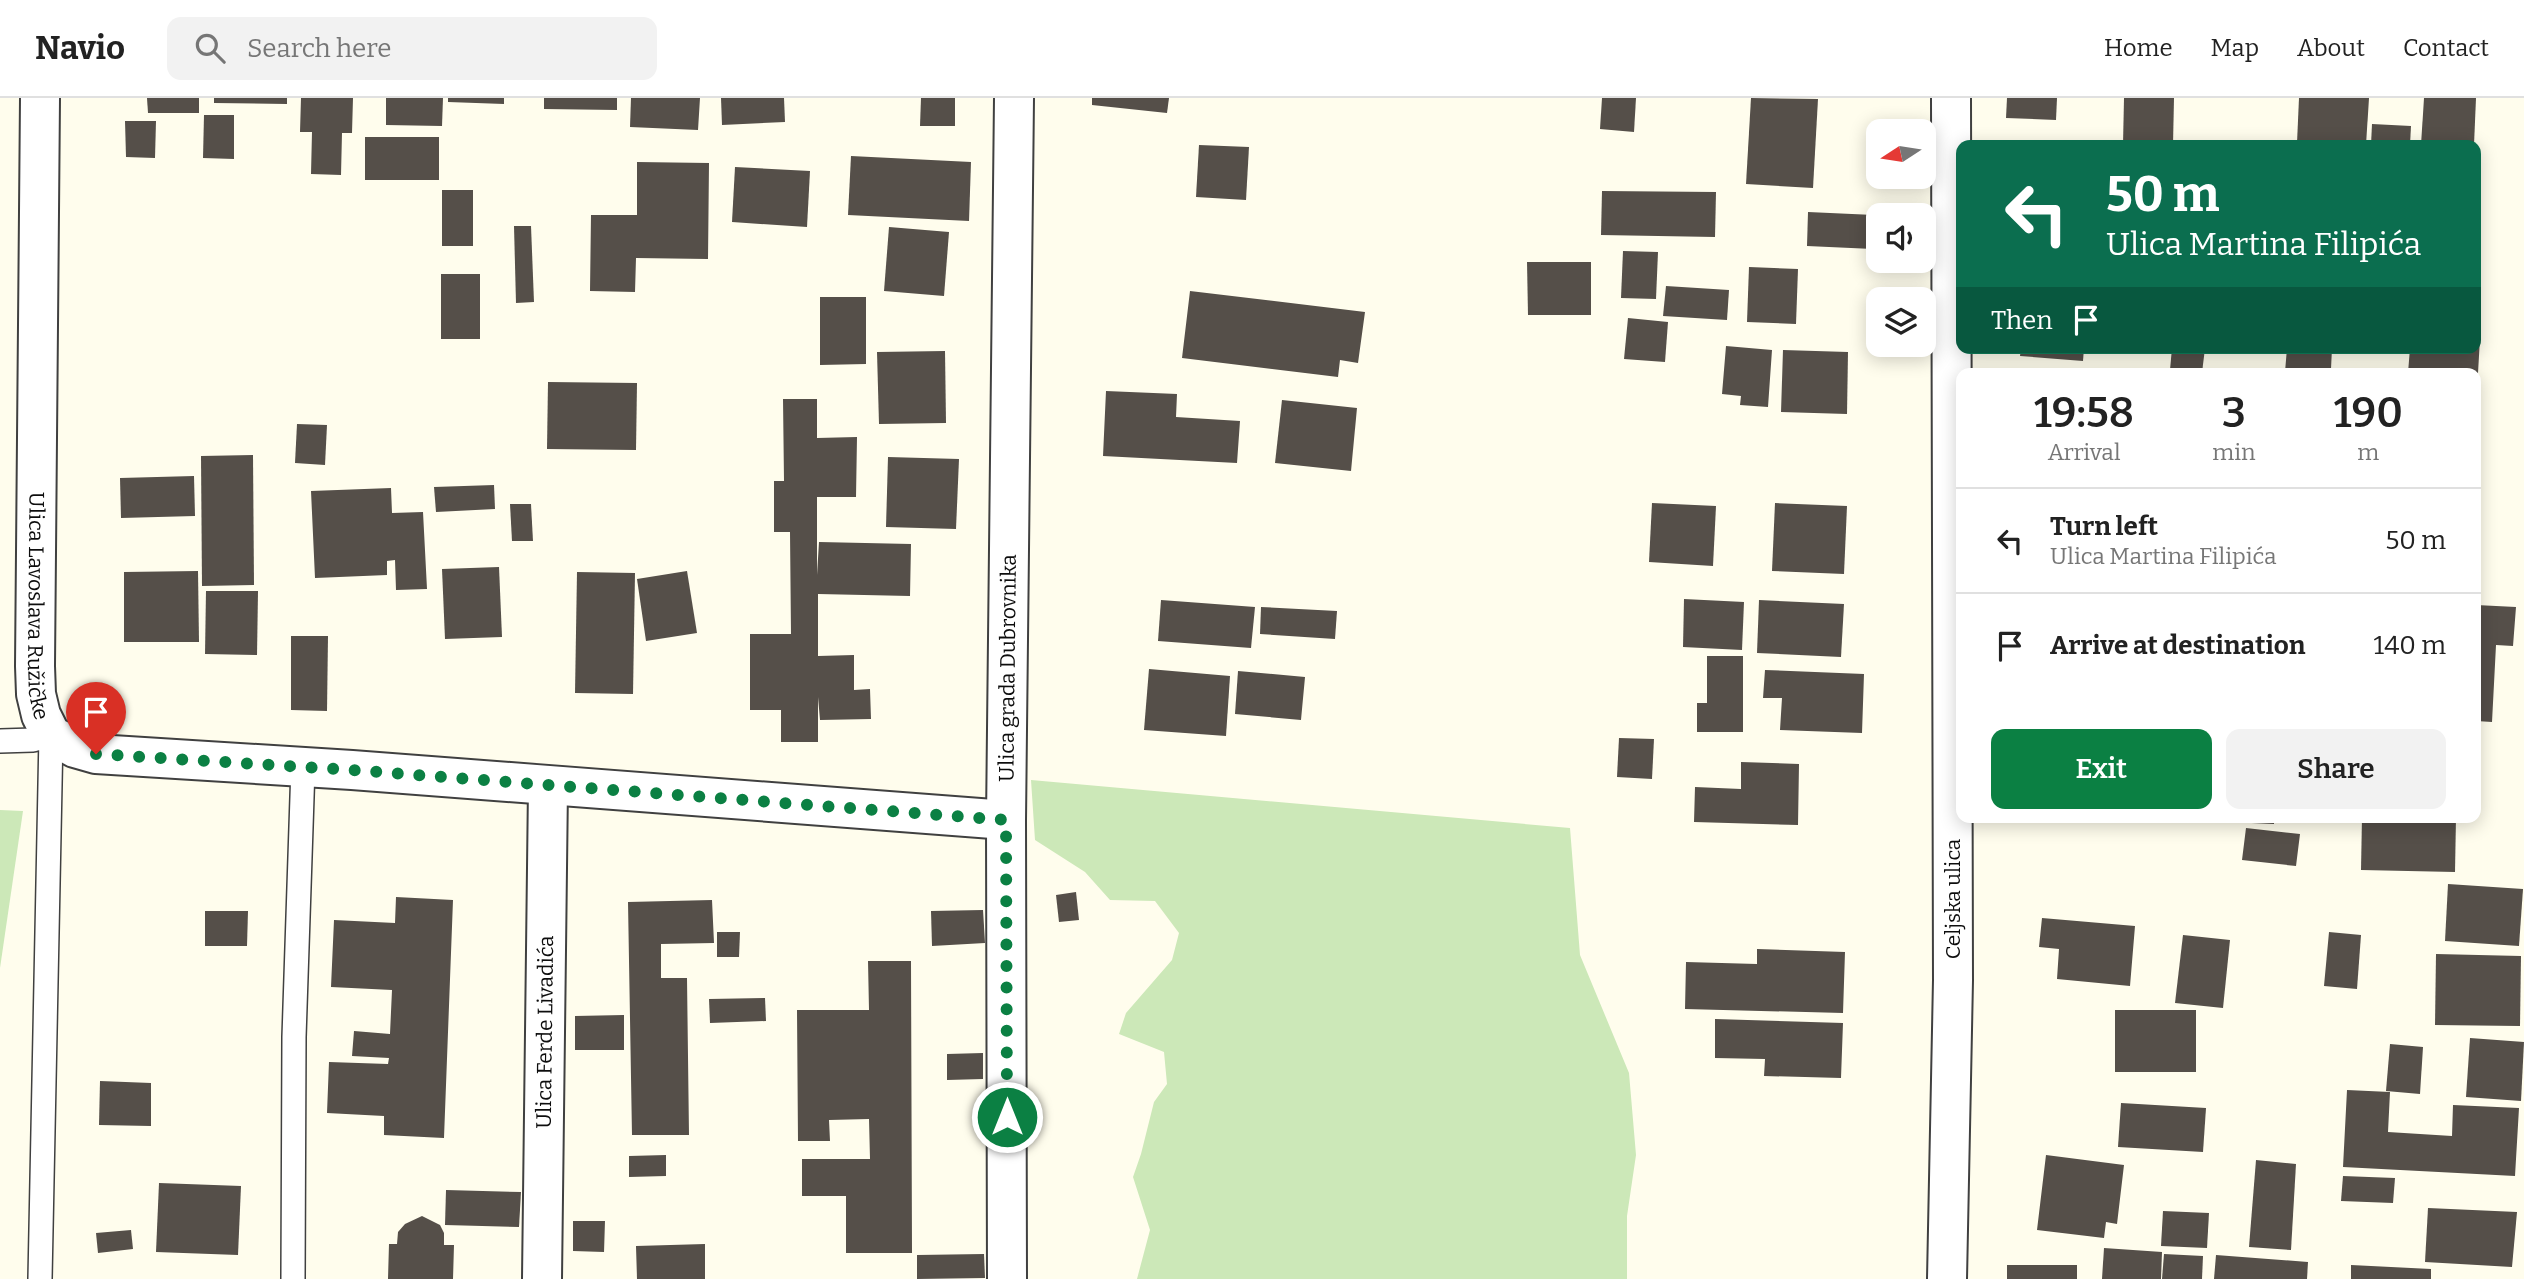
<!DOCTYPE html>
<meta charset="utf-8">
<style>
:root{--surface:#fff;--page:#f2f2f2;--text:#222;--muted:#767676;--line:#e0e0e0;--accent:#0b8043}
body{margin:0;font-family:Bitter,serif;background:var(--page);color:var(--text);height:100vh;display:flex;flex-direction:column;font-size:26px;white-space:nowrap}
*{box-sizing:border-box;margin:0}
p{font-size:23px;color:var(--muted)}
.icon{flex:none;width:38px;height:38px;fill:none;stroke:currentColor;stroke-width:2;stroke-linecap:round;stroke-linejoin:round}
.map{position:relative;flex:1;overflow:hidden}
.sheet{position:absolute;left:1956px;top:270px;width:525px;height:455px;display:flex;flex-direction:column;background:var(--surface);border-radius:14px;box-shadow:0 4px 18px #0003}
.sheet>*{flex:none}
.hud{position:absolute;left:1956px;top:42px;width:525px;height:214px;border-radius:14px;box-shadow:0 4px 18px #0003;background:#0b6e4f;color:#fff;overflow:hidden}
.needle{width:46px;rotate:258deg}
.fabs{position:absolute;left:1866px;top:21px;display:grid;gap:14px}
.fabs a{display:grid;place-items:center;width:70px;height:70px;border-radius:14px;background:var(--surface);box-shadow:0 4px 18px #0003;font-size:35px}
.pin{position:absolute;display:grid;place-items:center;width:60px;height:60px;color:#fff;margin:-72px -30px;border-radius:50% 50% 50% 0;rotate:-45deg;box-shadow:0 0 7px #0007}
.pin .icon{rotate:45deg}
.me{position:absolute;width:77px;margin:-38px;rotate:0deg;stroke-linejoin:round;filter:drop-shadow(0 0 5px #0008)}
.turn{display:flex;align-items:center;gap:24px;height:147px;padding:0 35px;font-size:32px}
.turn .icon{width:91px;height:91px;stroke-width:2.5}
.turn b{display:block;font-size:49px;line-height:60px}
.then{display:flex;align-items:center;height:66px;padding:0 35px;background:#0003;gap:14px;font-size:26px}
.eta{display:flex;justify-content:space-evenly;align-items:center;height:119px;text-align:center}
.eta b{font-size:42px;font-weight:600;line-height:49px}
.button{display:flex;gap:14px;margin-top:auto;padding:14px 35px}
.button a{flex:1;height:80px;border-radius:14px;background:var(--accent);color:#fff;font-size:28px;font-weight:600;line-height:80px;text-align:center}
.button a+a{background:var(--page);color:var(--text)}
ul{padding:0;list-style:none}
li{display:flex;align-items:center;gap:21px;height:105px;padding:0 35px;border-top:2px solid var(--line)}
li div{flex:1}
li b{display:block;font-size:26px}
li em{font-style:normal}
header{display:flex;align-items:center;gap:42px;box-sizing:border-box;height:98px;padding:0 35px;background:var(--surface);border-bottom:2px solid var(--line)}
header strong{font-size:33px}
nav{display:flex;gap:38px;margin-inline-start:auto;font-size:24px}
.search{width:490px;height:63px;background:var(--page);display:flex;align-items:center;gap:18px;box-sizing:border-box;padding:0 24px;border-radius:14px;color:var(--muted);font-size:26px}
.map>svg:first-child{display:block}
.green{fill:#cce8b8}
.building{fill:#554f49}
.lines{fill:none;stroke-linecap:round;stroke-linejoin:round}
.service-casing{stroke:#404040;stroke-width:26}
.minor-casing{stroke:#404040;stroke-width:42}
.service{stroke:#fff;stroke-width:23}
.minor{stroke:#fff;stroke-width:38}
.route{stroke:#0b8043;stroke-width:12;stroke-dasharray:0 21.6}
.labels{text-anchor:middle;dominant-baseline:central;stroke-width:7;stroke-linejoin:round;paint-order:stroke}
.street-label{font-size:21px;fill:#0d0d0d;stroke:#fff}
</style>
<header>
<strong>Navio</strong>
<div class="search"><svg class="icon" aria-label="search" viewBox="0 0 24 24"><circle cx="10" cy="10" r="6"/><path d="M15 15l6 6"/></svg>Search here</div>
<nav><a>Home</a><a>Map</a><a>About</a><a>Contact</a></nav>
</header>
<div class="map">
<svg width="2524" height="1181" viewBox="0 0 2524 1181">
<rect width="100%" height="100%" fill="#fffded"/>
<!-- green -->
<g class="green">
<path d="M1031,682L1570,730L1580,857L1629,975L1636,1057L1627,1118V1181H1137L1150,1132L1133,1079L1141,1056L1154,1004L1167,986L1164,954L1119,936L1126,915L1172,862L1179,835L1155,803L1110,802L1085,774L1035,742Z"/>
<path d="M0,712L23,713L0,870Z"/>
</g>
<!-- building -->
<g class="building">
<path d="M147,0H199V15H148Z"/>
<path d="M214,0H287V6L214,5Z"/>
<path d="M301,0H353L352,35H342L341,77L311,76L312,34H300Z"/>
<path d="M386,0H443L442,28L386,27Z"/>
<path d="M448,0H504V6L448,4Z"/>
<path d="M544,0H617V12L544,11Z"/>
<path d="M631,0H700L698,32L630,29Z"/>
<path d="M721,0H784L785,24L722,27Z"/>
<path d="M921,0H955V28H920Z"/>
<path d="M1092,0H1169L1167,15L1092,7Z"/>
<path d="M1602,0H1636L1634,34L1600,31Z"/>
<path d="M1751,0L1818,1L1813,90L1746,86Z"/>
<path d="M2007,0H2057L2056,22L2006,20Z"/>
<path d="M2124,0H2174L2173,47H2123Z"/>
<path d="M2299,0H2369L2366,47L2297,45Z"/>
<path d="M2424,0H2476L2474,47H2421Z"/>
<path d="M204,17H234V61L203,60Z"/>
<path d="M125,23H156L155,60L126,59Z"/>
<path d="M2372,26L2411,28L2410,47H2371Z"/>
<rect x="365" y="39" width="74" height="43"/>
<path d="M2254,42L2291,43V47H2254Z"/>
<path d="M1199,47L1249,49L1246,102L1196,99Z"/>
<path d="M851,58L971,64L969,123L848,117Z"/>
<path d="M637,64L709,65L708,161L636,160L635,194L590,193L591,117H637Z"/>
<path d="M735,69L810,73L807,129L732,124Z"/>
<rect x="442" y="92" width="31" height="56"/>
<path d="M1602,93L1716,94L1715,139L1601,137Z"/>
<path d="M1808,114L1874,117L1873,151L1807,148Z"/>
<path d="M514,128H531L534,204L516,205Z"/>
<path d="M889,129L949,134L944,198L884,193Z"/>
<path d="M1623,153L1658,154L1656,201L1621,200Z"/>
<path d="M1527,164H1591V217H1528Z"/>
<path d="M1749,169L1798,171L1796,226L1747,224Z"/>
<rect x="441" y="176" width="39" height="65"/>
<path d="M1666,188L1729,192L1727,222L1663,218Z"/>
<path d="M1190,193L1365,214L1358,265L1340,262L1338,279L1182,260Z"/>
<path d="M820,199H866V266L820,267Z"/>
<path d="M1628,220L1668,224L1665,264L1624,261Z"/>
<path d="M2476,223H2481L2478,275H2408L2410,250H2476Z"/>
<path d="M1726,248L1772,252L1768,309L1740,307L1741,298L1722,296Z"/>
<path d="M2021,250H2084L2083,263L2020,258Z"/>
<path d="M2172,250H2205L2202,275L2170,272Z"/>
<path d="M2287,250H2332L2331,271L2346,273V275L2285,274Z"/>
<path d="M1783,252L1848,254L1847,316L1781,314Z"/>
<path d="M945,253L946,325L879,326L877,254Z"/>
<path d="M548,284L637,285L636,352L547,351Z"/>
<path d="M2476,289H2481L2478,331H2476Z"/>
<path d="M1106,293L1177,296L1176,319L1240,323L1237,365L1103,358Z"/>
<path d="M783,301H817V340L857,339L856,399H817V477L819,444L911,446L910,498L818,496V558L854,557V592L870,591L871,621L820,622L818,599V644H781V612H750V536H791L790,434H774V383H784Z"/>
<path d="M1282,302L1357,310L1351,373L1275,365Z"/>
<path d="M297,326L327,327L325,367L295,365Z"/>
<path d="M253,357L254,487L202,488L201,358Z"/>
<path d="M888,359L959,361L956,431L886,429Z"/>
<path d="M194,378L195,418L121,420L120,380Z"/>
<path d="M494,387L495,411L436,414L434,389Z"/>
<path d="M391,390L392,415L423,414L427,491L396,492L395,462L387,463V477L315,480L311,393Z"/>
<path d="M1652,405L1716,408L1713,468L1649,464Z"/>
<path d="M1775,405L1847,408L1844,476L1772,473Z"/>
<path d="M510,406H531L533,443H512Z"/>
<path d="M499,469L502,539L445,541L442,471Z"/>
<path d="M198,473L199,544H124V474Z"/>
<path d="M687,473L697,535L646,543L637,481Z"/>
<path d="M577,474L635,475L633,596L575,595Z"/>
<path d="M206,493H258L257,557L205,556Z"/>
<path d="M1684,501L1744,504L1742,552L1683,549Z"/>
<path d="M1161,502L1255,509L1251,550L1158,543Z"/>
<path d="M1759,502L1844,506L1841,559L1757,555Z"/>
<path d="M2476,507L2516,509L2513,548L2496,547L2492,624L2476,623Z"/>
<path d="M1261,509L1337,513L1335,541L1260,536Z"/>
<path d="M291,538H328L327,613L291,612Z"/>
<path d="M1707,558H1743V634H1697V605H1707Z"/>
<path d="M1149,571L1230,578L1226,638L1144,632Z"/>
<path d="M1765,572L1864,576L1862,635L1780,632L1782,600H1763Z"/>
<path d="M1238,573L1305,579L1301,622L1235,616Z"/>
<path d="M1619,640L1654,641L1652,681L1617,679Z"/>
<path d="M1741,664L1799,666L1798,727L1694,724L1695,689L1741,691Z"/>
<path d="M2229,719H2274V726L2229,724Z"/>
<path d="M2362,719H2456L2455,774L2361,772Z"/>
<path d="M2246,730L2300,736L2296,768L2242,762Z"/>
<path d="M2448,786L2523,791L2519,848L2445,843Z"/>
<path d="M1076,794L1079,822L1059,824L1056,797Z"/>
<path d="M396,799L453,802L444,1040L384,1037V1018L327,1015L329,964L388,966L389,960L352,958L354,933L390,936L392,892L331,889L334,822L395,825Z"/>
<path d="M712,802L714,845L661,846V880H687L689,1037H632L628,804Z"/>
<path d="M983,812L985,845L932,848L931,813Z"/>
<path d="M205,813H248L247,848H205Z"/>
<path d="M2042,820L2135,828L2130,888L2057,881L2059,851L2039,849Z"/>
<path d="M717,834H740L739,859H717Z"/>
<path d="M2329,834L2361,837L2357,891L2324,888Z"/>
<path d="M2183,837L2230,842L2223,910L2175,905Z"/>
<path d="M1757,851L1845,854L1843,915L1685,911L1686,864L1757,866Z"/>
<path d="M2436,856L2521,858L2520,928L2435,927Z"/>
<path d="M868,863H911L912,1155H846V1098H802V1061H870L869,1021L829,1022L830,1043H798L797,912H869Z"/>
<path d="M765,900L766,923L710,925L709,901Z"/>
<rect x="2115" y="912" width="81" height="62"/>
<path d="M624,917V952H575V918Z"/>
<path d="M1715,921L1843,925L1841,980L1764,978L1765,961L1715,960Z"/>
<path d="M2470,940L2524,944L2521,1003L2466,999Z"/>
<path d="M2390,946L2423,949L2420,996L2386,993Z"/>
<path d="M983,955V981L947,982V956Z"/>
<path d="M100,983L151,985V1028L99,1027Z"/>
<path d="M2347,992L2390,994L2388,1034L2452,1038L2453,1007L2519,1010L2515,1078L2343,1069Z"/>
<path d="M2121,1005L2206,1010L2203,1054L2118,1049Z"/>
<path d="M666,1057V1078L629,1079V1058Z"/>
<path d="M2046,1057L2124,1067L2117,1126L2106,1124L2104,1140L2037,1132Z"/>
<path d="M2256,1062L2296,1066L2291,1152L2249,1149Z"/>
<path d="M2343,1078L2395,1080L2393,1105L2341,1103Z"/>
<path d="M159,1085L241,1088L238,1157L156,1154Z"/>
<path d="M446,1092L521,1094L519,1129L445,1127Z"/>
<path d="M2428,1110L2517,1114L2512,1169L2425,1164Z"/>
<path d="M2163,1113L2209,1115L2207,1150L2161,1148Z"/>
<path d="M422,1118L440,1127L444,1135V1147H454L453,1181H388L389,1146H397L398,1134L405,1126Z"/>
<path d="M573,1123H605L604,1154L573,1153Z"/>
<path d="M131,1132L133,1151L98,1155L96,1135Z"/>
<path d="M705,1146V1181H637L636,1148Z"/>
<path d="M2104,1150L2162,1154L2161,1181H2102Z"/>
<path d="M984,1156L985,1180L917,1181V1157Z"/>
<path d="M2164,1156L2203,1158L2202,1181H2162Z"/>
<path d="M2216,1157L2308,1164L2307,1181H2214Z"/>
<rect x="2007" y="1167" width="70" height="14"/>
<path d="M2351,1167L2431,1171V1181H2351Z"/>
</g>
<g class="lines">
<!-- service casing -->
<g class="service-casing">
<g id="service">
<path d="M0,643L33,642L51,637L40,1181"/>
<path d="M293,1181L294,939L303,669"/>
</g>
</g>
<!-- minor casing -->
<g class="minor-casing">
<g id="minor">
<path id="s1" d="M40,0L35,568L36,596L41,617L51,637L75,650L96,656L352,672L1006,722"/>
<path id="s2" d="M542,1181L548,688"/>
<path id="s3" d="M1007,1181L1006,722L1014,0"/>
<path d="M1947,1181L1953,882L1951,0"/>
</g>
</g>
<!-- service -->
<use href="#service" class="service"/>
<!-- minor -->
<use href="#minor" class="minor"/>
</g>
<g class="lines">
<!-- route -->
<path class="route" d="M96,656L352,672L1006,722L1007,1019"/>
</g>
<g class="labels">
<!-- street labels -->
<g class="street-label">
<text stroke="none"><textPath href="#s1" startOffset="508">Ulica Lavoslava Ružičke</textPath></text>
<text stroke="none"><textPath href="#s3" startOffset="611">Ulica grada Dubrovnika</textPath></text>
<text transform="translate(1953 801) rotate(-90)">Celjska ulica</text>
<text stroke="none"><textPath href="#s2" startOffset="247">Ulica Ferde Livadića</textPath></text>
</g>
</g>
</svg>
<div class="fabs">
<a><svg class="needle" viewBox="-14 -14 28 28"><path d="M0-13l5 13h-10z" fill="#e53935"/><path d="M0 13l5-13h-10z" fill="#767676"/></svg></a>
<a><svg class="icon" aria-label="sound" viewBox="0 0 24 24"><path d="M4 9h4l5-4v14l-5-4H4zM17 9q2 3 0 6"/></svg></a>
<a><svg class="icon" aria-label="layers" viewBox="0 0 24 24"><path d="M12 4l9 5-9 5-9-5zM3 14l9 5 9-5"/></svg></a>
</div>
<div class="pin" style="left:96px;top:656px;background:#d93025"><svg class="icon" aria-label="arrive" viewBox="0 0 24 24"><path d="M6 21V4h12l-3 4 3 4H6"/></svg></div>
<svg class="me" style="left:1007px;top:1019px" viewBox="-20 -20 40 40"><circle r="17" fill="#0b8043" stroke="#fff" stroke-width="3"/><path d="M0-11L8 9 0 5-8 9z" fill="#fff"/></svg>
<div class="hud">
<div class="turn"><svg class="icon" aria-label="left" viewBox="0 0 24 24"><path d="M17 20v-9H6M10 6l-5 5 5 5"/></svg><div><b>50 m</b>Ulica Martina Filipića</div></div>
<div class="then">Then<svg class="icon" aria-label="arrive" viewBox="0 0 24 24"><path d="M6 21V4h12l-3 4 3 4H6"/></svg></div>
</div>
<section class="sheet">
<div class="eta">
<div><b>19:58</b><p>Arrival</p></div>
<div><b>3</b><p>min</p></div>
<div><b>190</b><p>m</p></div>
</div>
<ul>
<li><svg class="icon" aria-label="left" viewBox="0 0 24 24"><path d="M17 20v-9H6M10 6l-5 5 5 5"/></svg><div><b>Turn left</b><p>Ulica Martina Filipića</p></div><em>50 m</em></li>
<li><svg class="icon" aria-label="arrive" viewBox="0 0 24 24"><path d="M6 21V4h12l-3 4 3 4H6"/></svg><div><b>Arrive at destination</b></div><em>140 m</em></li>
</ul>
<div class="button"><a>Exit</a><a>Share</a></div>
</section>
</div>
